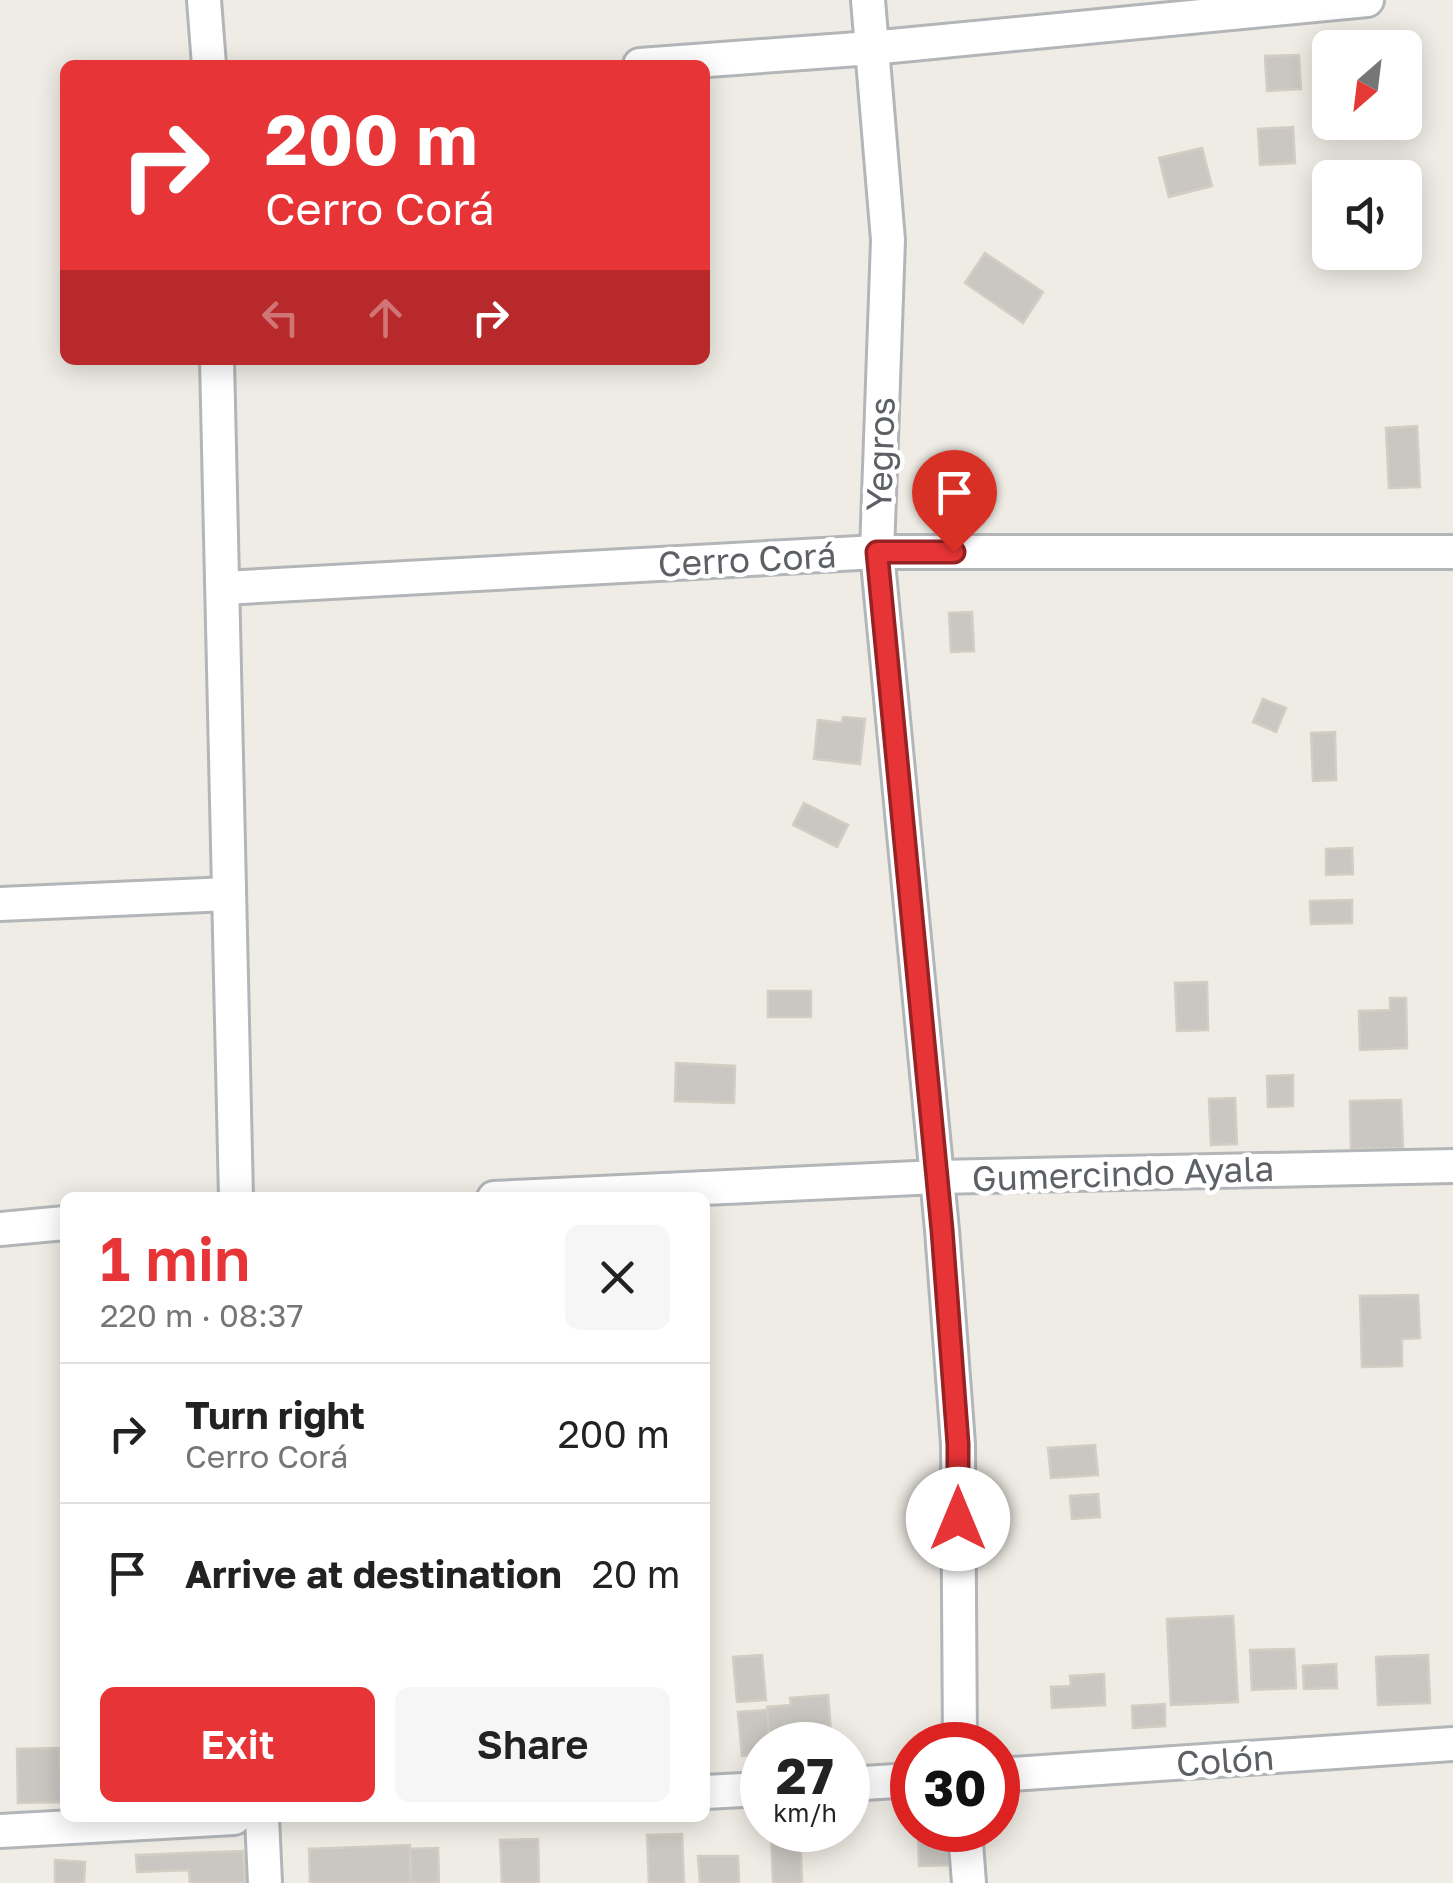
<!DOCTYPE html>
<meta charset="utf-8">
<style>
:root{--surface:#fff;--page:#f6f6f6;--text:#222;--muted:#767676;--line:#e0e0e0;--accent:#e63437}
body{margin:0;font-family:"Golos Text",sans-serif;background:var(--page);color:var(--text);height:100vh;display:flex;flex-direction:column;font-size:38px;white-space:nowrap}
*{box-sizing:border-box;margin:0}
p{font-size:32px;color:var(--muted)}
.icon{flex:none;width:55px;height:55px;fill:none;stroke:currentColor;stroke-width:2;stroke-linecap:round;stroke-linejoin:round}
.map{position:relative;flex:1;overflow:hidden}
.panel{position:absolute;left:60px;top:1192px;width:650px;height:630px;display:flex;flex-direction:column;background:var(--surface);border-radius:15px;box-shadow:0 5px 25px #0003}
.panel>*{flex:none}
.banner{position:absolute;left:60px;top:60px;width:650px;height:305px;border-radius:15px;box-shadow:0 5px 25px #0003;background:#e63437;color:#fff;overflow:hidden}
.needle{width:65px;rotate:208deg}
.controls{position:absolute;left:1312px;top:30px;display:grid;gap:20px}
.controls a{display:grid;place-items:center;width:110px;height:110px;border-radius:15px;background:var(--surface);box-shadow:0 5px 25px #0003;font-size:50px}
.speed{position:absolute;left:740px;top:1722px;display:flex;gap:20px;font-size:50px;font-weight:700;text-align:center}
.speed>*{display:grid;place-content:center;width:130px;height:130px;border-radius:50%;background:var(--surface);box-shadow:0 5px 25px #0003;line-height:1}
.speed small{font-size:25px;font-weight:400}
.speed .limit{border:15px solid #d22;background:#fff;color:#111}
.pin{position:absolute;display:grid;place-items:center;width:85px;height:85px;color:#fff;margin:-102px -42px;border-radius:50% 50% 50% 0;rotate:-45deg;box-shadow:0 0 10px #0007}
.pin .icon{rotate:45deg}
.me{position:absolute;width:110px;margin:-55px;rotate:0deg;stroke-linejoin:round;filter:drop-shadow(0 0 8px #0008)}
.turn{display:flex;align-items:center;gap:35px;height:210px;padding:0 40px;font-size:45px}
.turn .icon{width:130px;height:130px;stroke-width:2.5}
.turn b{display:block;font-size:70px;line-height:85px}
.lanes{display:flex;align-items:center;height:95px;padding:0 40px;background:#0003;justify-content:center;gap:50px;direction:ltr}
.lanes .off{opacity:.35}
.round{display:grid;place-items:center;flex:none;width:105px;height:105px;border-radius:15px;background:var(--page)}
.summary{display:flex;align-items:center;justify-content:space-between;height:170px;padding:0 40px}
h1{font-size:60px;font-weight:600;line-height:75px;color:var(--accent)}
.cta{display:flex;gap:20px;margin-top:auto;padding:20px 40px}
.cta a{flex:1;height:115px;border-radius:15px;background:var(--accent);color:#fff;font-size:40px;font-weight:600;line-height:115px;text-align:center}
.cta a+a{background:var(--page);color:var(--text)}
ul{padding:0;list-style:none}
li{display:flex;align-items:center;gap:30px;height:140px;padding:0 40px;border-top:2px solid var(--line)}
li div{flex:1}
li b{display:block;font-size:38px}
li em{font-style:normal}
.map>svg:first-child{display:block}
.building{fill:#cac7c2;stroke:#d3cdc3;stroke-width:2.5}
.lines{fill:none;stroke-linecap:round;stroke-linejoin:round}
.street-casing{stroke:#b2b6b9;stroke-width:38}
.street{stroke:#fff;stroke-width:32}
.route-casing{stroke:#962224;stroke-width:25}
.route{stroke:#e63437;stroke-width:18}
.labels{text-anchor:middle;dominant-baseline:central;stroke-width:9;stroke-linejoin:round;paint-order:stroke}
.street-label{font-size:35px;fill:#5d6165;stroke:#fff}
</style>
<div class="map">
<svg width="1453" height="1883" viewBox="0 0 1453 1883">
<rect width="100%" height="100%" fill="#efece5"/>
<!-- building -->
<g class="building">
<path d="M1299,55L1301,89L1267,91L1265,56Z"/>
<path d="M1293,127L1295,163L1260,165L1258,129Z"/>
<path d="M1202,148L1212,186L1169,197L1159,158Z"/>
<path d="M985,253L1043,292L1023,323L965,283Z"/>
<path d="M1417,426L1420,487L1389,488L1386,428Z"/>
<path d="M972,612L974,651L951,652L949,613Z"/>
<path d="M1263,699L1286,708L1276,732L1253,722Z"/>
<path d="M843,717L865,719L860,764L814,759L818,720L842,723Z"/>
<path d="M1335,732L1336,780L1313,781L1311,733Z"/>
<path d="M804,803L848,825L837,847L793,825Z"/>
<path d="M1352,848L1353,874L1326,875V849Z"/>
<path d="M1352,900V923L1311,924L1310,901Z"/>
<path d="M1207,982L1208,1030L1177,1031L1175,983Z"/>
<rect x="768" y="991" width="43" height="26"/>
<path d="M1390,998H1406L1407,1048L1360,1050L1359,1011L1390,1010Z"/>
<path d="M676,1063L735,1066L734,1103L675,1101Z"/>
<path d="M1293,1075V1106L1268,1107L1267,1076Z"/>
<path d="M1235,1098L1237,1144L1211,1145L1209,1099Z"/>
<path d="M1401,1100L1403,1148L1351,1149L1350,1101Z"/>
<path d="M1418,1295L1420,1338L1402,1339V1366L1362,1367L1360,1296Z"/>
<path d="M1095,1445L1098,1475L1051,1478L1048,1448Z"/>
<path d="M1098,1494L1100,1517L1072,1519L1070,1496Z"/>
<path d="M1233,1616L1238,1702L1171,1705L1167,1619Z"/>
<path d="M1294,1649L1296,1688L1252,1690L1250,1650Z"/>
<path d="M762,1655L766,1700L737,1702L733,1657Z"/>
<path d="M1428,1655L1430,1703L1378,1705L1376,1657Z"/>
<path d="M1336,1664L1337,1688L1304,1689L1303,1666Z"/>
<path d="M1104,1674L1105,1705L1052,1708L1051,1687L1071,1686L1070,1676Z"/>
<path d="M828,1695L832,1745H770L767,1707L791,1705L790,1698Z"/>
<path d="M1165,1704V1726L1133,1728L1132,1706Z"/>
<path d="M767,1710L770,1745H762V1754L742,1756L738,1712Z"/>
<path d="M59,1748L61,1802L18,1803L17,1749Z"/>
<path d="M771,1830H800L802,1883H773Z"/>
<path d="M918,1830H953L955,1865L919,1866Z"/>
<path d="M682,1834L684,1883H649L647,1835Z"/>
<path d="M538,1839L539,1883H502L500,1840Z"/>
<path d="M410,1845L411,1883H310L309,1849Z"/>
<path d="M438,1848L439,1883H411L410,1849Z"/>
<path d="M243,1851L245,1883H190L189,1870L137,1872L136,1855Z"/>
<path d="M698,1856H738L739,1883H700Z"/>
<path d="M55,1860L85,1862L84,1883H55Z"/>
</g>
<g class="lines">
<!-- street casing -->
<g class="street-casing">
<g id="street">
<path d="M204,0L209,65"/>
<path d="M868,0L888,240L877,552L942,1230L958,1444L960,1745"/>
<path d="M640,65L871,48L1367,0"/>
<path d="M217,360L236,1198"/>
<path d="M223,588L877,552H1453"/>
<path d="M0,904L229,894"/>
<path d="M494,1198L937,1177L1453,1166"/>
<path d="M0,1229L65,1223"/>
<path d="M998,1775L1453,1744"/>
<path d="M848,1784L912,1780"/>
<path d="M705,1792L762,1789"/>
<path d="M262,1818L265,1883"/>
<path d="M965,1830L969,1883"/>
<path d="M0,1831L234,1818"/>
</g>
</g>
<!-- street -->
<use href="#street" class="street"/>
</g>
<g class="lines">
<!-- route casing -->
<g class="route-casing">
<path id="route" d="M954,552H877L942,1230L958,1444V1519"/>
</g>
<!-- route -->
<use href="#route" class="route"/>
</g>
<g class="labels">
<!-- street labels -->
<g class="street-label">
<text transform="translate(880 454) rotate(-88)">Yegros</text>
<text transform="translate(747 559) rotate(-3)">Cerro Corá</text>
<text transform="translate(1123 1173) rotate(-2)">Gumercindo Ayala</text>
<text transform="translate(1225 1760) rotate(-4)">Colón</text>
</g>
</g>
</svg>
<div class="controls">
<a><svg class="needle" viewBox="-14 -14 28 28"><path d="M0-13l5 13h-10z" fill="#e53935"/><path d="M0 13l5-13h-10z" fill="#767676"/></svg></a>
<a><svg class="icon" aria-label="sound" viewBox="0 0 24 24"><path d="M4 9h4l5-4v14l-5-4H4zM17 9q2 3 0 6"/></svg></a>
</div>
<div class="speed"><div>27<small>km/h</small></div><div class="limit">30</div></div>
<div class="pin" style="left:954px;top:552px;background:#d93025"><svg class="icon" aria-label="arrive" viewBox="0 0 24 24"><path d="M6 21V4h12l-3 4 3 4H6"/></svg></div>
<svg class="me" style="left:958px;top:1519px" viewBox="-20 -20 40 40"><circle r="19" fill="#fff"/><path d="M0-13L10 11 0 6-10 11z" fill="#e63437"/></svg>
<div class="banner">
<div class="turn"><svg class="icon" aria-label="right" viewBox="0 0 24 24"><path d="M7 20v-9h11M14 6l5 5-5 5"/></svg><div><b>200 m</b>Cerro Corá</div></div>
<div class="lanes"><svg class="icon off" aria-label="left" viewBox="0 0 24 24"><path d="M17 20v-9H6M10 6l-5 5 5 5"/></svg><svg class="icon off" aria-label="ahead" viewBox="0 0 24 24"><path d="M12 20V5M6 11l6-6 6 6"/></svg><svg class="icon" aria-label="right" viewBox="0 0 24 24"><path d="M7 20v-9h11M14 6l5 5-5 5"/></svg></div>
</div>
<section class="panel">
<div class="summary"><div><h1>1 min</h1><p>220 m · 08:37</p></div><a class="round"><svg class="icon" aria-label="close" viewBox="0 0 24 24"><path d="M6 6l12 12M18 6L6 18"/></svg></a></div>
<ul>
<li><svg class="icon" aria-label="right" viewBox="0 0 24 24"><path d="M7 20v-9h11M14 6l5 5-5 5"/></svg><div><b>Turn right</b><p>Cerro Corá</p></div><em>200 m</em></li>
<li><svg class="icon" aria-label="arrive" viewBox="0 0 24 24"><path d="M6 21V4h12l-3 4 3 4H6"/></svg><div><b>Arrive at destination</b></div><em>20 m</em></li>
</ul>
<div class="cta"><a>Exit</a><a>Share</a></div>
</section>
</div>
